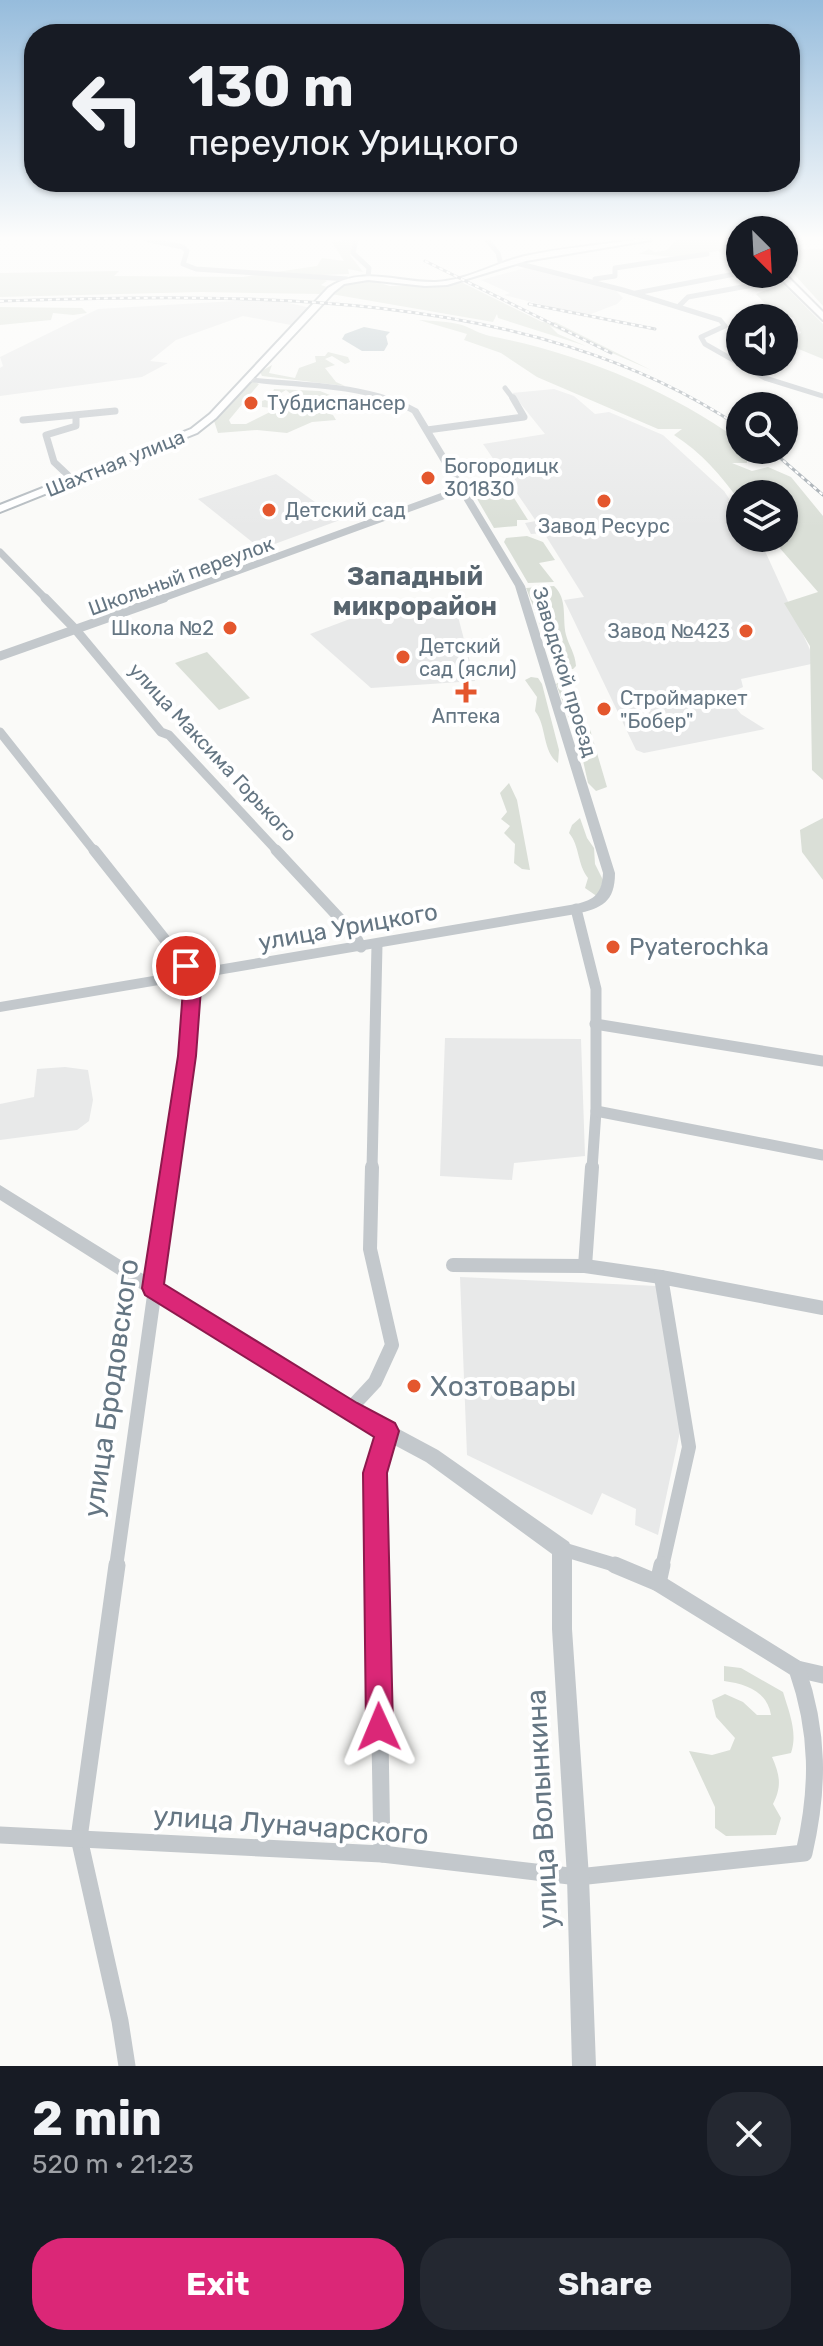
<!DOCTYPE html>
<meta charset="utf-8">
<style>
:root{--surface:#171b24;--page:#242831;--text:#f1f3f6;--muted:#9ea1a6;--accent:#db2777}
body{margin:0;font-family:Rubik,sans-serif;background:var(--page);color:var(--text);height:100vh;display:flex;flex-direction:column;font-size:30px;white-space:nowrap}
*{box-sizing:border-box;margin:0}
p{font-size:26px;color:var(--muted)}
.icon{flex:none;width:44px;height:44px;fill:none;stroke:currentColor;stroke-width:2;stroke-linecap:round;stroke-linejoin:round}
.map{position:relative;height:2066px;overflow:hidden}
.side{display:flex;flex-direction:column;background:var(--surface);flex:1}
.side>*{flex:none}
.guide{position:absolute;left:24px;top:24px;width:776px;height:168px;border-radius:32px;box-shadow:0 2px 6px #0004;background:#171b24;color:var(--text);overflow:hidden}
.needle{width:52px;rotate:156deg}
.tools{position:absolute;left:726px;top:216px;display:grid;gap:16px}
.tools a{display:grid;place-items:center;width:72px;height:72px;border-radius:50%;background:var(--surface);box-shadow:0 2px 6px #0004;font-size:40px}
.pin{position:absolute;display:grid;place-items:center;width:68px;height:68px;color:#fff;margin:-34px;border:4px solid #fff;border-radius:50%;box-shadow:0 2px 8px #0007}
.me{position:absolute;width:88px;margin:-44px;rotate:359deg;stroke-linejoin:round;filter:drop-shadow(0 0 6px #0008)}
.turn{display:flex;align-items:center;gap:28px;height:168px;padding:0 32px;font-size:36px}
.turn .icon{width:104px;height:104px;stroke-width:2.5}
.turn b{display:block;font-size:56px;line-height:68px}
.round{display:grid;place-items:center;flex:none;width:84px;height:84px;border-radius:32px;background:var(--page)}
.head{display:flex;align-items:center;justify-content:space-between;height:136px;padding:0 32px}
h1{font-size:48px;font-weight:700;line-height:60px}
.action{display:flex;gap:16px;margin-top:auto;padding:16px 32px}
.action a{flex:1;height:92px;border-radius:32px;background:var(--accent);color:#fff;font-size:32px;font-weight:700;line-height:92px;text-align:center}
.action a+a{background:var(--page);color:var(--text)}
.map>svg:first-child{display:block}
.built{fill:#e8e9e9}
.green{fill:#dadfd7}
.water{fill:#bbc7cb}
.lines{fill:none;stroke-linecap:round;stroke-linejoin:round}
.secondary-casing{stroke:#b3babf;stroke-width:4}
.primary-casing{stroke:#b5babe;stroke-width:4}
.minor-far5{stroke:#c3c8cc;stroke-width:5}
.minor-far4{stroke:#c3c8cc;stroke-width:7}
.minor-far3{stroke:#c3c8cc;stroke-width:9}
.minor-far2{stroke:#c3c8cc;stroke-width:11}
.minor-far1{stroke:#c3c8cc;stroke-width:14}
.minor{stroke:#c3c8cc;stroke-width:17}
.tertiary{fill:#c3c8cc;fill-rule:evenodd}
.secondary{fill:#fff;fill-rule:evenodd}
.primary{fill:#fff;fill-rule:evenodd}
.rail-casing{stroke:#a2aab0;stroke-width:3}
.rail{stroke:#fff;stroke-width:2;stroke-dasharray:4;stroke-linecap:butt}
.route{fill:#db2777;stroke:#8e194d;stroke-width:2}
.poi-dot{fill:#e4572e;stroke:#fff;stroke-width:3}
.labels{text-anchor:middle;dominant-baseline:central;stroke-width:8;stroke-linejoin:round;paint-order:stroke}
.far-poi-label{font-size:20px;fill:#657683;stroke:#fff;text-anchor:start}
.far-street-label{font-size:20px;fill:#657683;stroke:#fff}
.street-label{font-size:24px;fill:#657683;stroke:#fff}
.poi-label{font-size:24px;fill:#657683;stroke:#fff;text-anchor:start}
.far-district-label{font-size:26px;font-weight:bold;fill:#57646e;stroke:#fff}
.near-poi-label{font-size:28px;fill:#657683;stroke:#fff;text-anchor:start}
.near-street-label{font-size:28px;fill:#657683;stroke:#fff}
</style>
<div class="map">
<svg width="823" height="2066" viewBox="0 0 823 2066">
<rect width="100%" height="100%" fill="#fafaf8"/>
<!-- built -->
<g class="built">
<path d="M525,268L616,291L623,298L617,304L586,316L504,295L510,293L481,280Z"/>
<path d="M271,299L311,308L296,326L243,316L176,340L150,361L168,363L142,377L0,396V368L3,366L0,357L98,309Z"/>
<path d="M554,389L574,396L595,414L609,412L663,435L724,491L740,515V538H756L765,551L816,663L741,679L743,687L725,695L741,714L765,729L644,753L636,750L564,600L584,597L544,533L531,534L525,523L536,521L483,444L545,434L512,393Z"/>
<path d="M276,474L340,520L261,549L198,499Z"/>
<path d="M395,602L456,609L475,681L371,688L310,634Z"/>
<path d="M445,1038L581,1039L585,1156L514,1163L512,1180L440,1176Z"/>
<path d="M65,1067L88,1070L93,1100L89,1121L77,1130L0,1140V1104L34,1097L37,1069Z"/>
<path d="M460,1277L657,1286L681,1427L658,1535L635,1525L636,1509L602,1493L592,1515L467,1455Z"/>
</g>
<!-- green -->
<g class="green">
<path d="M345,240H354L350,255L363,272L348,269L349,274L322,275L321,278L327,281L321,285L327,287L320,294L201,292L0,297V273L119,271L114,276L243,277L317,266L322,258L344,261L332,242Z"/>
<path d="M676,240H740V264L718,251L677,257L639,254L649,249L655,252L667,250Z"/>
<path d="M823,249V306L785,264L798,254L797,250Z"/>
<path d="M760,274H773L823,324V359L784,343V334L795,337L801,333L794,318L770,309L756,294L777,286Z"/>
<path d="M366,279L390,286L463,283L542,322H555L651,370L550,326L558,334L586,346L498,318L497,314L493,322L331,294L349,281Z"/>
<path d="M0,307L82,308L87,313L73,315L53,313L51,320L0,325Z"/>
<path d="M419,320C433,321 448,321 462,325C471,328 480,334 490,336C578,353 668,389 740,441V450H747V463H732L752,471L768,467L791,477L823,516V780L812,770L810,646L784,603L818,592L771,538H784V494H740V502C721,475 702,453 674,435L682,429H658L537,377L501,353L464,340L467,334Z"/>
<path d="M328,352L348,357L350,362L345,364L332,356L325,359L335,365L325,368L336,382L345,386L262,376L260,372L272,365L269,373L295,378L299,368L316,362L315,356H325Z"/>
<path d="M253,381L259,384L229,420L231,424H246L272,411V408L262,407V401C274,397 277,402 287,407L299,406L300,402L286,390L274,397L272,395L274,389L320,391L330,395L329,402L312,409L333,415L336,420L312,422L287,433L257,430L218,433L214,421L247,383Z"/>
<path d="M473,480H486L503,498H514L528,520H517V526L494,528L469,485Z"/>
<path d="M527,536L543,542L555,560L539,563L554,582L528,583L504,542L506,538Z"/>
<path d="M554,586C568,599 562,618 566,635C569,646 575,653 576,666L573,669H557L552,665C553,656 531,600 526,588Z"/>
<path d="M207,652L250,698L219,710L175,663Z"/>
<path d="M531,677L538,678L542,684L559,750L558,763C542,751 547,726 535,711L537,697L525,680Z"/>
<path d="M560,682L566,687L577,715L589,726L607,787L596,791L588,783L580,747L556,684Z"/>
<path d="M509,783L517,800L530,870L522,869L514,863L515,844L504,833L510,826L501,819L507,812L500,793Z"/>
<path d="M580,818L587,838L594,848L595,864L603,880L598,897L585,888L588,878C577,864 580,846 569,833L572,825Z"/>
<path d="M823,818V880L802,852L800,830Z"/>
<path d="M724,1666L741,1668L783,1692C789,1712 798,1733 791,1753L772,1757C780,1775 782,1786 773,1804L781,1818L776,1835L726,1836L715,1828V1807L689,1751L712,1755L730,1750L735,1738L716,1717L712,1700L725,1694L743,1702L757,1715H771C767,1691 746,1684 724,1681Z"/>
</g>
<!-- water -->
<path class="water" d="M364,327L390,332L386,336L388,344L384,351H362L342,339L345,334Z"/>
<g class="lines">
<!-- secondary casing -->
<g class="secondary-casing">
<path id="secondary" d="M635,240H651L526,261L447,285L425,286L368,280L344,284L334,292L216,418L197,433L0,512V505L191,429L210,414L328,288C362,265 398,283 436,282C466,281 495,263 525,256C561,248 598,245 635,240Z"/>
</g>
<!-- primary casing -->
<g class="primary-casing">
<path id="primary" d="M784,273L823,312V320L776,274Z"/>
</g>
<!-- minor-far5 -->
<g class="minor-far5">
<path d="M149,240L183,247L187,251L183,264L196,269L347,279"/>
<path d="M356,240L353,253L369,268L368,278"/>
<path d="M487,240L498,253L501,265"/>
<path d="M512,262L623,290L720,320L725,326L701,337L705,344L765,378L823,396"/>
<path d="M595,279L615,276V268L707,254"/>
<path d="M636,293L740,273"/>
<path d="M679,306L688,297L753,285"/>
<path d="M505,388L514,400"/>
</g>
<!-- minor-far4 -->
<g class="minor-far4">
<path d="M23,420L115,411"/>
<path d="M427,430L524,417L513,398"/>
<path d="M73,480L54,462L46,435L76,426V416"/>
<path d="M0,552L47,600"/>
<path d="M158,600L462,489"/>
</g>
<!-- minor-far3 -->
<g class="minor-far3">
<path d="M45,598L76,630L161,732L169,735L278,852"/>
<path d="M0,656L164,598"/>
<path d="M0,732L95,852"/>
</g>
<!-- minor-far2 -->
<g class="minor-far2">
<path d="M94,850L193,975L187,1056L171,1169"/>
<path d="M276,850L355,935L361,947"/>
<path d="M576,909L596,989V1111L592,1169"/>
<path d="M595,1024L823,1061"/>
<path d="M596,1111L823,1155"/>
<path d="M372,1169L377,945"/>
</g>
<!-- minor-far1 -->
<g class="minor-far1">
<path d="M453,1265L585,1266L661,1277"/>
<path d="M585,1266L592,1167"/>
<path d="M348,1411L375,1382L392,1345L370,1249L372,1167"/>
<path d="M562,1549L622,1567"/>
<path d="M116,1567L172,1167"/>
<path d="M377,1567L375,1473L387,1431"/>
<path d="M662,1567L689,1447L661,1277L823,1308"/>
</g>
<!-- minor -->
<g class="minor">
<path d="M117,1565L79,1838L120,2021L127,2066"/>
<path d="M377,1565L382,1854"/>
<path d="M615,1565L658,1583L797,1669L823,1675"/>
<path d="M658,1583L662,1565"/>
<path d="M0,1835L382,1854L578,1877L804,1853C819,1788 819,1732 797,1669"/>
</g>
<!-- tertiary -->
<g class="tertiary">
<path d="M247,377C303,383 368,381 418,409L525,586L615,873C615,902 602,908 576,914L0,1012V1002L576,904C595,900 602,893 603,873L515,586L412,413C362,384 300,390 244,381L243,379Z"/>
<path d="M0,1185L354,1405L438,1450L569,1542L572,1549V1629L589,1877L596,2066H572L567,1877L552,1629V1554L426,1462L342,1417L0,1200Z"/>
</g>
<!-- secondary -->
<use href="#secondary" class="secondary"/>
<!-- primary -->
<use href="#primary" class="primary"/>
<!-- rail casing -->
<g class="rail-casing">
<g id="rail">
<path d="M425,261L611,353"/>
<path d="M0,301C243,294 529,286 740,427"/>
<path d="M529,304L655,329"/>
<path d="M771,450L823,495"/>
</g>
</g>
<!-- rail -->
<use href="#rail" class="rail"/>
</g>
<!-- sky -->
<linearGradient id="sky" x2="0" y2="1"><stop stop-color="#96bcdc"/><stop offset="0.45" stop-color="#fdfdfc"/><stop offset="1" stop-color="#fdfdfc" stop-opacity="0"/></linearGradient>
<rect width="823" height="529" fill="url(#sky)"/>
<!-- route -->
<path class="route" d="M186,959L192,961L202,975L196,1056L164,1284L357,1403L395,1423L399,1431L387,1473L393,1727L389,1737L379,1741L370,1737L366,1727L363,1473L374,1437L145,1295L142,1288L178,1056L184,976L178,966Z"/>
<!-- markers -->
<g class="poi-dot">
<circle cx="251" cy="403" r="8"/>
<circle cx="428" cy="478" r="8"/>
<circle cx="604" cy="501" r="8"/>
<circle cx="269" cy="510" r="8"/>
<circle cx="230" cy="628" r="8"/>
<circle cx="746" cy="631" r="8"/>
<circle cx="403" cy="657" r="8"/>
<path d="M462 680h8v8h8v8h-8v8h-8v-8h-8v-8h8z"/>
<circle cx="604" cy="709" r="8"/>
<circle cx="613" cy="947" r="8"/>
<circle cx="414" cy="1386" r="8"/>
</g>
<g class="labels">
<!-- far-poi labels -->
<g class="far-poi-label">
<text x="267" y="403">Тубдиспансер</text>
<text x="444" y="466">Богородицк<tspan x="444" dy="23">301830</tspan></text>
<text x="285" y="510">Детский сад</text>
<text x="604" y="526" text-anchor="middle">Завод Ресурс</text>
<text x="214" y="628" text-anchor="end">Школа №2</text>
<text x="730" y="631" text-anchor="end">Завод №423</text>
<text x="419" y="646">Детский<tspan x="419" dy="23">сад (ясли)</tspan></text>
<text x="620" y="698">Строймаркет<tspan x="620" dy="23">"Бобер"</tspan></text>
<text x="466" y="716" text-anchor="middle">Аптека</text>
</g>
<!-- far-street labels -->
<g class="far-street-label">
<text transform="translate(115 463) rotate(-22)">Шахтная улица</text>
<text transform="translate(181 576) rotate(-20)">Школьный переулок</text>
<text transform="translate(565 672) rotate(73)">Заводской проезд</text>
<text transform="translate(213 752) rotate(47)">улица Максима Горького</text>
</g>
<!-- street labels -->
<g class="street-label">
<text transform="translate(348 927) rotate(-10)">улица Урицкого</text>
</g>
<!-- poi labels -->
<g class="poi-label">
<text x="629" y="947">Pyaterochka</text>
</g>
<!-- far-district labels -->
<g class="far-district-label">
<text x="415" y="576">Западный<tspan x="415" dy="30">микрорайон</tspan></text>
</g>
<!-- near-poi labels -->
<g class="near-poi-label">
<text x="430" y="1386">Хозтовары</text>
</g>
<!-- near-street labels -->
<g class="near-street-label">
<text transform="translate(111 1388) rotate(-82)">улица Бродовского</text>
<text transform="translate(542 1809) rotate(-93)">улица Волынкина</text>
<text transform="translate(291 1825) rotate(4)">улица Луначарского</text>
</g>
</g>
</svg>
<div class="tools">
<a><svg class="needle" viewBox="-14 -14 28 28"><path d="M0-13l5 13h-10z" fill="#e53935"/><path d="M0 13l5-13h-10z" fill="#9ea1a6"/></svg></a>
<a><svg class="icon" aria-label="sound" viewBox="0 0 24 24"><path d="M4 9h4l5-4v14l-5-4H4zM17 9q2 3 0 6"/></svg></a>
<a><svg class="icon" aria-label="search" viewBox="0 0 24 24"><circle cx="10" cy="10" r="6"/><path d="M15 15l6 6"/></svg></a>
<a><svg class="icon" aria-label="layers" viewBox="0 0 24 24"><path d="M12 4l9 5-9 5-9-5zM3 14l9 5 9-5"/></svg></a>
</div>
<div class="pin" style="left:186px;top:966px;background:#d93025"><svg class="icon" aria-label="arrive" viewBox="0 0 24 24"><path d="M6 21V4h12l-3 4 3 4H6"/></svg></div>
<svg class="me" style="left:379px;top:1727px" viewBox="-20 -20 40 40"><path d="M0-17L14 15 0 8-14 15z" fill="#db2777" stroke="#fff" stroke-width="4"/></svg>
<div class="guide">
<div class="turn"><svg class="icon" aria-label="left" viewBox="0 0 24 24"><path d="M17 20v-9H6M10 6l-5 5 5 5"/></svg><div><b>130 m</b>переулок Урицкого</div></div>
</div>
</div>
<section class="side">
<div class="head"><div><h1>2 min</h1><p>520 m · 21:23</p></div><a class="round"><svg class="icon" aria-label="close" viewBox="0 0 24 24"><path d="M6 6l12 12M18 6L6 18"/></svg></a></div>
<div class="action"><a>Exit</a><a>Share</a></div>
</section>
